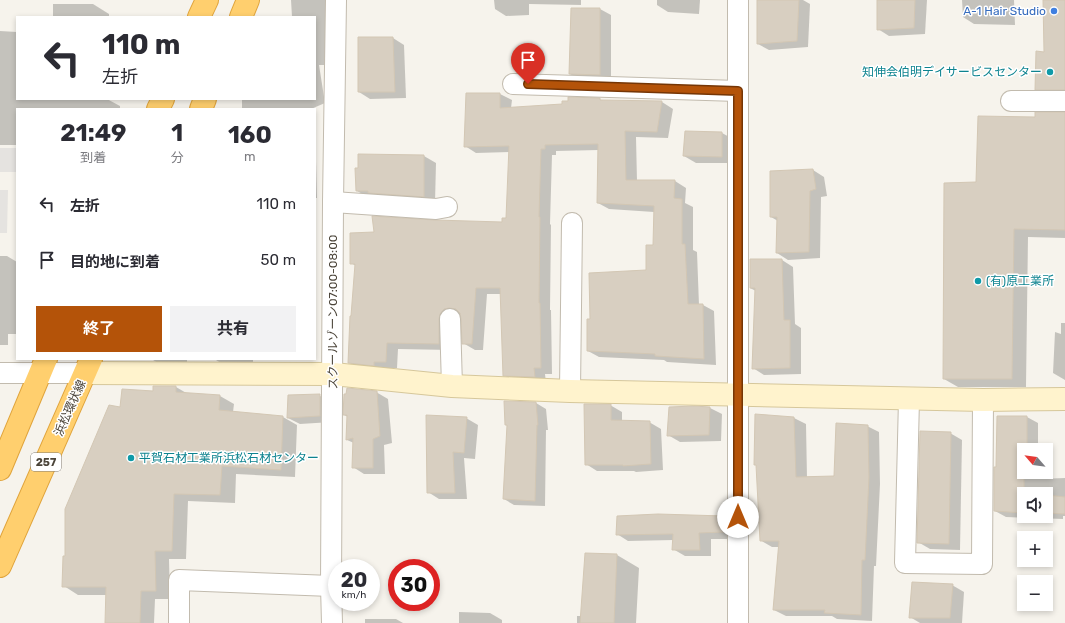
<!DOCTYPE html>
<html lang="ja">
<meta charset="utf-8">
<style>
:root{--surface:#fff;--page:#f2f2f3;--text:#2b2b33;--muted:#7c7c81;--accent:#b45309}
body{margin:0;font-family:Rubik,"Noto Sans JP",sans-serif;background:var(--page);color:var(--text);height:100vh;display:flex;flex-direction:column;font-size:15px;white-space:nowrap}
*{box-sizing:border-box;margin:0}
p{font-size:13px;color:var(--muted)}
.icon{flex:none;width:22px;height:22px;fill:none;stroke:currentColor;stroke-width:2;stroke-linecap:round;stroke-linejoin:round}
.map{position:relative;flex:1;overflow:hidden}
.side{position:absolute;left:16px;top:108px;width:300px;height:252px;display:flex;flex-direction:column;background:var(--surface);border-radius:0px;box-shadow:0 2px 6px #0003}
.side>*{flex:none}
.hud{position:absolute;left:16px;top:16px;width:300px;height:84px;border-radius:0px;box-shadow:0 2px 6px #0003;background:#fff;color:var(--text);overflow:hidden}
.needle{width:26px;rotate:298deg}
.fabs{position:absolute;left:1017px;top:443px;display:grid;gap:8px}
.fabs a{display:grid;place-items:center;width:36px;height:36px;border-radius:0px;background:var(--surface);box-shadow:0 2px 6px #0003;font-size:20px}
.speed{position:absolute;left:328px;top:559px;display:flex;gap:8px;font-size:20px;font-weight:700;text-align:center}
.speed>*{display:grid;place-content:center;width:52px;height:52px;border-radius:50%;background:var(--surface);box-shadow:0 2px 6px #0003;line-height:1}
.speed small{font-size:10px;font-weight:400}
.speed .limit{border:6px solid #d22;background:#fff;color:#111}
.pin{position:absolute;display:grid;place-items:center;width:34px;height:34px;color:#fff;margin:-41px -17px;border-radius:50% 50% 50% 0;rotate:-45deg;box-shadow:0 0 4px #0007}
.pin .icon{rotate:45deg}
.me{position:absolute;width:44px;margin:-22px;rotate:0deg;stroke-linejoin:round;filter:drop-shadow(0 0 3px #0008)}
.turn{display:flex;align-items:center;gap:14px;height:84px;padding:0 20px;font-size:18px}
.turn .icon{width:52px;height:52px;stroke-width:2.5}
.turn b{display:block;font-size:28px;line-height:34px}
.eta{display:flex;justify-content:space-evenly;align-items:center;height:68px;text-align:center}
.eta b{font-size:24px;font-weight:700;line-height:28px}
.button{display:flex;gap:8px;margin-top:auto;padding:8px 20px}
.button a{flex:1;height:46px;border-radius:0px;background:var(--accent);color:#fff;font-size:16px;font-weight:700;line-height:46px;text-align:center}
.button a+a{background:var(--page);color:var(--text)}
ul{padding:0;list-style:none}
li{display:flex;align-items:center;gap:12px;height:56px;padding:0 20px}
li div{flex:1}
li b{display:block;font-size:15px}
li em{font-style:normal}
.map>svg:first-child{display:block}
.parking{fill:#e5e3e0}
.shadow{fill:#0003;fill-rule:evenodd}
.building{fill:#d8cfc1;stroke:#d3c7b4}
.lines{fill:none;stroke-linecap:round;stroke-linejoin:round}
.street-casing{stroke:#c2bbae;stroke-width:22}
.secondary-casing{stroke:#d6c79b;stroke-width:24}
.highway-casing{stroke:#e0a43c;stroke-width:24}
.street{stroke:#fff;stroke-width:20}
.secondary{stroke:#fff3cd;stroke-width:22}
.highway{stroke:#ffcf6e;stroke-width:22}
.route-casing{stroke:#753606;stroke-width:10}
.route{stroke:#b45309;stroke-width:7}
.shop-dot{fill:#3f7fe0;stroke:#fff;stroke-width:1.5}
.culture-dot{fill:#0f9aa8;stroke:#fff;stroke-width:1.5}
.labels{text-anchor:middle;dominant-baseline:central;stroke-width:3;stroke-linejoin:round;paint-order:stroke}
.shield{fill:#fff;stroke:#817c74;stroke-width:1}
.shield-label{font-size:11px;font-weight:bold;fill:#4b4439}
.shop-label{font-size:12px;fill:#366cbe;stroke:#fff;text-anchor:end}
.culture-label{font-size:12px;fill:#0d838f;stroke:#fff;text-anchor:start}
.street-label{font-size:12px;fill:#4b4439;stroke:#fff}
</style>
<div class="map">
<svg width="1065" height="623" viewBox="0 0 1065 623">
<rect width="100%" height="100%" fill="#f6f3ec"/>
<!-- parking -->
<g class="parking">
<rect x="0" y="148" width="17" height="24"/>
<path d="M0,190H8L7,233H0Z"/>
</g>
<!-- shadow -->
<g class="shadow">
<path d="M291,0H338L336,65H319L325,103L311,109H242V99H315V17H292Z"/>
<path d="M494,0H581V5L529,4V15L506,16L495,9Z"/>
<path d="M657,0H700L699,14L668,12L657,5Z"/>
<path d="M758,0H803L810,4L808,47L769,50L758,44Z"/>
<path d="M878,0H927L925,34L889,36L878,29Z"/>
<path d="M962,0H1014L1015,25L974,24L963,17Z"/>
<path d="M1044,0H1065V97H1051L1036,89L1046,53Z"/>
<path d="M53,4H93L109,14V17H53Z"/>
<path d="M600,9L611,15V81L581,80L570,74Z"/>
<path d="M0,31L17,32V99H107L120,106V109H17V145H0Z"/>
<path d="M393,38L404,45L406,98L370,99L359,92Z"/>
<path d="M467,94H500L512,100L511,108L563,105L599,99L603,101L662,102L673,109L668,138L636,137L637,181H675L686,188L685,203L693,207V250L697,252L699,305H703L714,311L716,365L667,362L664,360L599,357L588,351L591,320L647,271L654,246V212L609,209L598,203L599,150L556,151V155H552L550,224L551,225L550,310H551L552,374H545L546,383L515,382L504,375L501,294H487L483,350H475L463,343L461,314L455,316L450,350L398,349L397,368H385L386,372L360,369L349,362L356,266L351,263L375,233L435,221L503,223L507,219L510,152L476,153L465,146Z"/>
<path d="M1065,113V238L1028,237L1026,387H958L944,379L977,183L1036,118Z"/>
<path d="M722,133L733,139V163H696L684,156Z"/>
<path d="M359,156H424L436,163L435,203L368,197L357,191Z"/>
<path d="M315,161H316L317,198H315Z"/>
<path d="M813,170L824,177L827,196L821,197L820,258L788,260L777,253L778,221L771,217Z"/>
<path d="M0,256H7L17,262V334H8V345H0Z"/>
<path d="M782,260L793,267L795,324L801,328V374L764,375L753,368L756,291L750,288Z"/>
<path d="M1061,323H1065V380L1053,373L1055,332L1061,334Z"/>
<path d="M153,359H187V367H165L153,360Z"/>
<path d="M216,359H253V366L227,367L216,360Z"/>
<path d="M176,387L188,394L220,396L234,404L233,412L283,417L297,425L295,477L236,474L235,503L188,501L186,559H169L170,599H155L154,623H106L107,595H78L64,586L66,557L121,408L154,392Z"/>
<path d="M376,392L388,399L392,443L384,445L385,474H364L353,467L354,443L347,440L348,417L344,415Z"/>
<path d="M289,396H320L332,402V422L300,424L288,418Z"/>
<path d="M505,402L536,403L546,409L548,430H546L545,506L514,505L504,499L508,426L506,425Z"/>
<path d="M610,405L622,412V421L649,422L661,429L663,470L636,472L634,471H597L586,464Z"/>
<path d="M670,408H710L722,414L721,441L680,442L668,435Z"/>
<path d="M1027,417L1038,423V450H1024V472H1038V479L1065,478V516H1063V519L1006,517L995,511L997,468ZM1024,494H1046V516H1024Z"/>
<path d="M466,418L478,425L475,459L464,458L467,499H439L428,492Z"/>
<path d="M794,418L806,424L807,478L835,477L867,426L879,432L880,484L876,566H874L872,621L837,619L832,616H786L774,610L779,547H772L760,540Z"/>
<path d="M950,433L962,440L960,550L930,549L918,542Z"/>
<path d="M724,517L735,524V539H711V556H685L673,549L674,540L628,541L617,534Z"/>
<path d="M617,555L639,568L636,623H577V616H582Z"/>
<path d="M952,585L964,592L962,623H920L910,617Z"/>
<path d="M459,612L490,613L502,620V623H459Z"/>
<path d="M365,619H396L403,623H365Z"/>
</g>
<!-- building -->
<g class="building">
<path d="M757,0H799L797,41L757,44Z"/>
<path d="M877,0H915L914,28L877,30Z"/>
<path d="M1043,0H1065V90H1035L1036,51L1044,52Z"/>
<path d="M571,8H600V75L569,74Z"/>
<path d="M358,37H393L395,92H358Z"/>
<path d="M466,93H500V108L562,104V101H568V97L600,98V100L662,101L657,132L625,131L626,180H675L674,198L682,199V244H685L688,304H703L704,359L655,356V354L587,351V319H590L589,273L646,270V245H653L654,206L597,203L598,144L545,145V149H541L539,217H540L539,303H540L541,368H534L535,377L503,376L500,288H476L472,344H462L461,319L460,313L456,309L449,308L444,309L440,314L439,319V344L387,343L386,362H374V366L348,363L350,316H351L355,264H350V233L374,232L372,216L435,220L502,222V218H506L509,146L464,147Z"/>
<path d="M1035,112H1065V230L1014,229L1012,379H943L944,183L976,182L978,116L1035,117Z"/>
<path d="M685,131L722,132V157L683,156Z"/>
<path d="M358,154L424,155V197L368,193V191H356L355,168H358Z"/>
<path d="M813,169L816,189L810,191L809,252L776,253L777,217H770V171Z"/>
<path d="M750,259H782L784,320H790V368L752,369L755,288H750Z"/>
<path d="M153,386H176V392L220,395L219,410L283,416L281,470L222,466L220,495L174,494L172,551H155L156,591H141L140,623H105L106,587H62L63,556H65V509L109,405L120,407L122,389L153,391Z"/>
<path d="M347,388L377,391L380,436L373,439V468H352L353,438L346,440L347,415H343L344,394H346Z"/>
<path d="M320,394V416L287,418L288,395Z"/>
<path d="M504,401L536,402L538,425H537L535,501L503,499L507,425H505Z"/>
<path d="M584,404H611V420L650,421L651,464L623,466V465H585Z"/>
<path d="M694,406L710,407L709,435L667,436L669,407Z"/>
<path d="M755,414L794,417L796,477L834,476L836,423L868,425L869,477L865,560H862L861,615L824,613L825,610H773L779,541H760L756,465H754Z"/>
<path d="M426,415L467,417L464,453L453,452L455,493H427Z"/>
<path d="M997,416H1027V450H1024V492L1041,494H1024V513L994,511V467H996Z"/>
<path d="M920,431L951,432L949,544L917,543Z"/>
<path d="M1046,495L1065,497V514L1046,513Z"/>
<path d="M658,514L724,516V532L699,533L700,550H672L673,534L616,535L617,516Z"/>
<path d="M585,553L617,554L614,623H580Z"/>
<path d="M912,582L953,584L950,618H909Z"/>
</g>
<g class="lines">
<!-- street casing -->
<g class="street-casing">
<g id="street">
<path d="M513,84L738,91"/>
<path d="M1011,101H1065"/>
<path d="M333,202L436,209L447,207"/>
<path d="M450,319L452,386"/>
<path d="M0,373H85"/>
<path d="M570,391L572,223"/>
<path d="M909,399L905,563L982,564L983,400"/>
<path d="M179,623V580L331,586"/>
<path d="M332,623L331,586L333,202L336,0"/>
<path d="M738,623V0"/>
</g>
</g>
<!-- secondary casing -->
<g class="secondary-casing">
<path id="secondary" d="M85,373L333,374L452,386L570,391L983,400L1065,399"/>
</g>
<!-- highway casing -->
<g class="highway-casing">
<g id="highway">
<path d="M199,17L207,0"/>
<path d="M241,17L248,0"/>
<path d="M158,109L163,99"/>
<path d="M201,109L205,99"/>
<path d="M0,469L46,359"/>
<path d="M0,566L91,359"/>
</g>
</g>
<!-- street -->
<use href="#street" class="street"/>
<!-- secondary -->
<use href="#secondary" class="secondary"/>
<!-- highway -->
<use href="#highway" class="highway"/>
</g>
<g class="lines">
<!-- route casing -->
<g class="route-casing">
<path id="route" d="M528,84L738,91V517"/>
</g>
<!-- route -->
<use href="#route" class="route"/>
</g>
<!-- markers -->
<circle class="shop-dot" cx="1054" cy="11" r="4"/>
<g class="culture-dot">
<circle cx="1050" cy="72" r="4"/>
<circle cx="978" cy="281" r="4"/>
<circle cx="131" cy="458" r="4"/>
</g>
<g class="labels">
<!-- shield labels -->
<rect class="shield" x="31" y="453" width="30" height="18" rx="3"/>
<g class="shield-label">
<text x="46" y="462">257</text>
</g>
<!-- shop labels -->
<g class="shop-label">
<text x="1046" y="11">A-1 Hair Studio</text>
</g>
<!-- culture labels -->
<g class="culture-label">
<text x="1042" y="72" text-anchor="end">知伸会伯明デイサービスセンター</text>
<text x="986" y="281">(有)原工業所</text>
<text x="139" y="458">平賀石材工業所浜松石材センター</text>
</g>
<!-- street labels -->
<g class="street-label">
<text transform="translate(333 312) rotate(-90)">スクールゾーン07:00-08:00</text>
<text transform="translate(70 408) rotate(-66)">浜松環状線</text>
</g>
</g>
</svg>
<div class="fabs">
<a><svg class="needle" viewBox="-14 -14 28 28"><path d="M0-13l5 13h-10z" fill="#e53935"/><path d="M0 13l5-13h-10z" fill="#7c7c81"/></svg></a>
<a><svg class="icon" aria-label="sound" viewBox="0 0 24 24"><path d="M4 9h4l5-4v14l-5-4H4zM17 9q2 3 0 6"/></svg></a>
<a>+</a>
<a>−</a>
</div>
<div class="speed"><div>20<small>km/h</small></div><div class="limit">30</div></div>
<div class="pin" style="left:528px;top:84px;background:#d93025"><svg class="icon" aria-label="arrive" viewBox="0 0 24 24"><path d="M6 21V4h12l-3 4 3 4H6"/></svg></div>
<svg class="me" style="left:738px;top:517px" viewBox="-20 -20 40 40"><circle r="19" fill="#fff"/><path d="M0-13L10 11 0 6-10 11z" fill="#b45309"/></svg>
<div class="hud">
<div class="turn"><svg class="icon" aria-label="left" viewBox="0 0 24 24"><path d="M17 20v-9H6M10 6l-5 5 5 5"/></svg><div><b>110 m</b>左折</div></div>
</div>
<section class="side">
<div class="eta">
<div><b>21:49</b><p>到着</p></div>
<div><b>1</b><p>分</p></div>
<div><b>160</b><p>m</p></div>
</div>
<ul>
<li><svg class="icon" aria-label="left" viewBox="0 0 24 24"><path d="M17 20v-9H6M10 6l-5 5 5 5"/></svg><div><b>左折</b></div><em>110 m</em></li>
<li><svg class="icon" aria-label="arrive" viewBox="0 0 24 24"><path d="M6 21V4h12l-3 4 3 4H6"/></svg><div><b>目的地に到着</b></div><em>50 m</em></li>
</ul>
<div class="button"><a>終了</a><a>共有</a></div>
</section>
</div>
